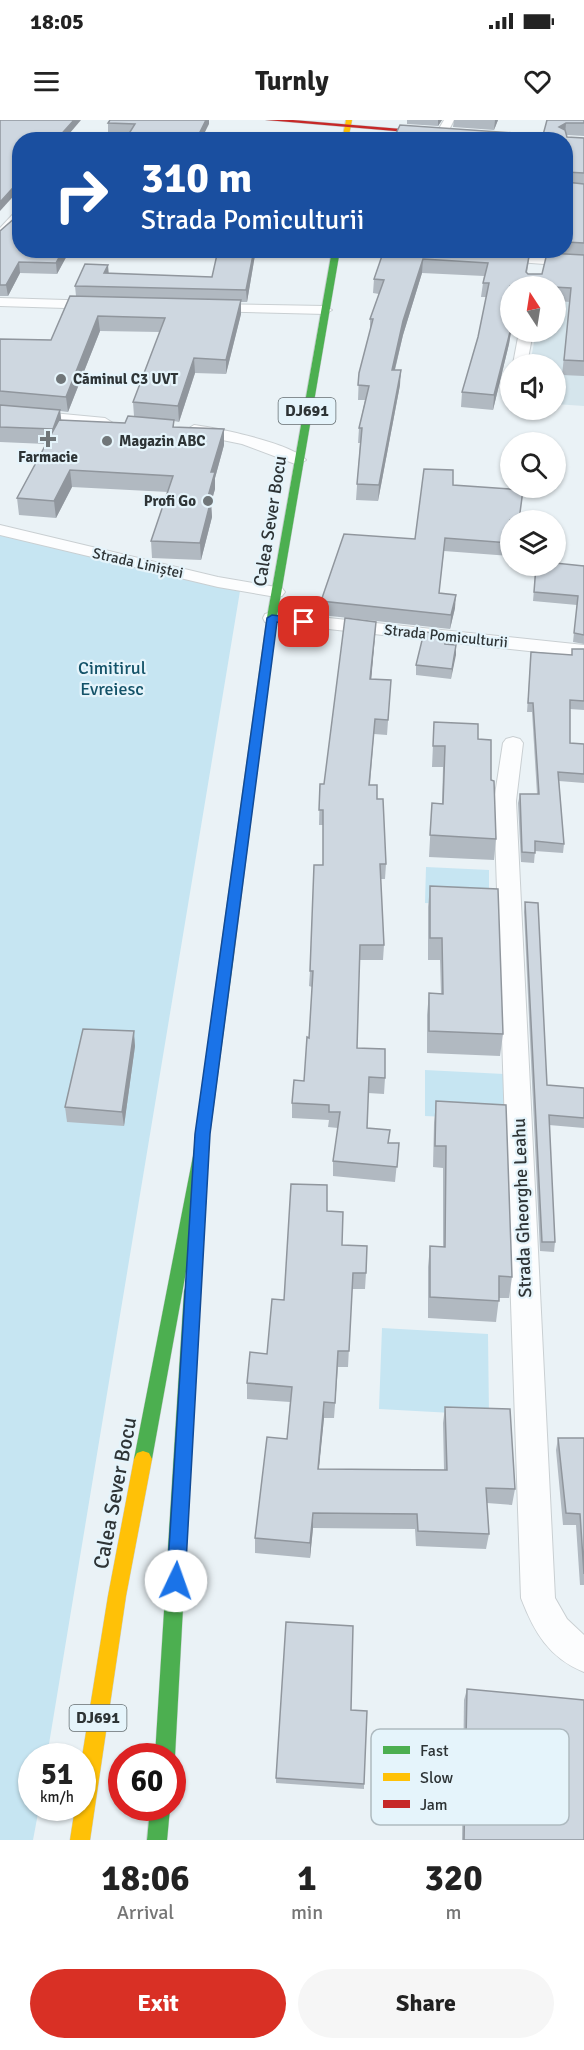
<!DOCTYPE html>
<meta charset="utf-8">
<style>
:root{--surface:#fff;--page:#f6f6f6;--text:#222;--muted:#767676;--accent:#d93025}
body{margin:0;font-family:Signika,sans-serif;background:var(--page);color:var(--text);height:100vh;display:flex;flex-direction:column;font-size:22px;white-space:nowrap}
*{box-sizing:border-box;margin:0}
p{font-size:20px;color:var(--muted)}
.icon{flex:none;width:33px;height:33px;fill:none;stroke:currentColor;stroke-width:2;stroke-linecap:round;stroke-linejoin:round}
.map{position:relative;height:1720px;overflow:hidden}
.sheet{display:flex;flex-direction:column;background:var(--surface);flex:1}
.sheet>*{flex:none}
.guide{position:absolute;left:12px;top:12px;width:561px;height:126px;border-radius:24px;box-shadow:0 2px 4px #0004;background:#1a4fa0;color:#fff;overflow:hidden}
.needle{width:39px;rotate:348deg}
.fabs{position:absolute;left:500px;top:156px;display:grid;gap:12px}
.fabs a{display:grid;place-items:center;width:66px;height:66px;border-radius:50%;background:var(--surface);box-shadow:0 2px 4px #0004;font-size:30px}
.speed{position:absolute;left:18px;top:1623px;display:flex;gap:12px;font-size:30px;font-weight:700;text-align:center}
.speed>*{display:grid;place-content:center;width:78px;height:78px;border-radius:50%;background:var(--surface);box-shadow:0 2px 4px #0004;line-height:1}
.speed small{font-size:15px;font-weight:400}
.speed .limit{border:9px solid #d22;background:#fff;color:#111}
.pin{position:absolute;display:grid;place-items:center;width:51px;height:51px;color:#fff;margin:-26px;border-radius:12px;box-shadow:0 3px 9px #0006}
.me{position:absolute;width:66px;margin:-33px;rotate:3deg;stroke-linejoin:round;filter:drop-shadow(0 0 4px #0008)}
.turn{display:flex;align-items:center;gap:21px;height:126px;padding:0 30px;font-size:27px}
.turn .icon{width:78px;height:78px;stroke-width:2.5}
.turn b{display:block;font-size:42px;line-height:51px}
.eta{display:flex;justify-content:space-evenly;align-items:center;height:102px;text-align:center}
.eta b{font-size:36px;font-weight:700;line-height:42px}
.primary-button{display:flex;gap:12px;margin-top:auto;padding:12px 30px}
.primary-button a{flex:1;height:69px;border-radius:36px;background:var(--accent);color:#fff;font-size:24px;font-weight:700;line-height:69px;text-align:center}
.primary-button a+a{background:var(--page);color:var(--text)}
.status{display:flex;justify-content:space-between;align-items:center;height:42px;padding:0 30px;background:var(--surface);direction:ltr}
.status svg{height:16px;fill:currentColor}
header{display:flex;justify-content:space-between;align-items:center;height:78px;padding:0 30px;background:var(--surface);font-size:27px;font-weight:700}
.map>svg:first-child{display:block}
.built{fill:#d5e5ec}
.green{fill:#c6e5f2}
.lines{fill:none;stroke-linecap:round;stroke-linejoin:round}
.street-casing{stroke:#c9cfd2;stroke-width:2}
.fast-casing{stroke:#c9cfd2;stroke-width:1}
.slow-casing{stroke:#c9cfd2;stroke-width:1}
.jam-casing{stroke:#c9cfd2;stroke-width:1}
.street{fill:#fcfdfe;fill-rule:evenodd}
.fast{fill:#4caf50;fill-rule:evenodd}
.slow{fill:#ffc107;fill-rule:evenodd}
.jam{fill:#c62828;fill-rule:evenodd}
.wall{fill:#b1b9c1;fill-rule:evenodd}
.shaded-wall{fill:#90969d}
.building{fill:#ced7e0;stroke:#90969d;stroke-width:1.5}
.route{fill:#1a73e8;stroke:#114b97;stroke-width:1.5}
.poi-dot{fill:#707679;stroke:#e5f4fb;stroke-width:2}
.labels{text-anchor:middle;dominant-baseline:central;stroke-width:4.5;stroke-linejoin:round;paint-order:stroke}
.far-poi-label{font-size:15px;font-weight:bold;fill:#2e3436;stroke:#e5f4fb;text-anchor:start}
.far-street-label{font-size:15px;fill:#2e3436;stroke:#e5f4fb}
.shield{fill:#e5f4fb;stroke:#656e71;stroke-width:1.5}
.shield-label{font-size:16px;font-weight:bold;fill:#2e3436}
.street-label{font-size:18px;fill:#2e3436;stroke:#e5f4fb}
.park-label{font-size:18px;fill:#135268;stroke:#e5f4fb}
.near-street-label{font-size:21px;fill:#2e3436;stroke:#e5f4fb}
.key{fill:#e5f4fb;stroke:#aebac0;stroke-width:1.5}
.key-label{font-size:16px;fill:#2e3436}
</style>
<div class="status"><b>18:05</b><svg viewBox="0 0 49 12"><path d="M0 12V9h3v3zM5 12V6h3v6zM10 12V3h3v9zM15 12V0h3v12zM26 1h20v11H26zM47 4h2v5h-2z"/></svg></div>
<header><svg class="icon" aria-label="menu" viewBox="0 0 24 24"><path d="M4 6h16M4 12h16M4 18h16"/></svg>Turnly<svg class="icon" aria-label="heart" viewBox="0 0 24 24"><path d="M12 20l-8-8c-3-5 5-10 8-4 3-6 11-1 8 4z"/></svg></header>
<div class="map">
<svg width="584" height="1720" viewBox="0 0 584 1720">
<rect width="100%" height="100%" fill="#eaf2f6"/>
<!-- built -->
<path class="built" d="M555,181L584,183V286L555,284V244H530L536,212H555Z"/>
<!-- green -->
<g class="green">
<path d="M0,415L240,471L47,1636H32V1688H39L33,1720H0Z"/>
<path d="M426,747L489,750V786L425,783Z"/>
<path d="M425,950L504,954L506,1000L425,996Z"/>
<path d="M382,1208L488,1214L489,1295L379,1289Z"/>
</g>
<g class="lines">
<!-- street casing -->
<g class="street-casing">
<g id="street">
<path d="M444,0H454L447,14L443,15L437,12Z"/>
<path d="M20,90V102L4,118L0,119V108L16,91Z"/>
<path d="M497,133L584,139V147L492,140L490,137L492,134Z"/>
<path d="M0,178L98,181L105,185L98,189L0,186Z"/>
<path d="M208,184L325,186L332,190L325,194L203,191L201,188L203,185Z"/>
<path d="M519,212H533L527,244H513Z"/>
<path d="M0,288L105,298L113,303L105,308L0,298Z"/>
<path d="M194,305C217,308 292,323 306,340L298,345L242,324L188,313L186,310Z"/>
<path d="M0,405L218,457L276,467L282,468L285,472L282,476L276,477L218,467L0,415Z"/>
<path d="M272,492L584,525V537L265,502L263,498L265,494Z"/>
<path d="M513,617L520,619L523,623L516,681L555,1478L567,1499L584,1515V1552C549,1538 534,1512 521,1478L494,681L503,623L506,619Z"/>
</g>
</g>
<!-- fast casing -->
<g class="fast-casing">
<g id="fast">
<path d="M332,130H340L276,503L271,506L266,503Z"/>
<path d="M227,829L234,834L207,1036L152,1339L149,1345L143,1347L137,1345L134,1339L193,1036L220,834Z"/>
<path d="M192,1164L198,1166L200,1171L175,1636L172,1642V1636H155L184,1171L186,1166Z"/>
<path d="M150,1688H170L167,1720H147Z"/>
</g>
</g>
<!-- slow casing -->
<g class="slow-casing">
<g id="slow">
<path d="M346,0H352L348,20H342Z"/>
<path d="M271,500L276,503L234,834L227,839L220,834L266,503Z"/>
<path d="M143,1331L149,1333L152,1339L126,1476L90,1720H70L75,1688H82V1637L108,1476L134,1339L137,1333Z"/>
</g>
</g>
<!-- jam casing -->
<g class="jam-casing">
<path id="jam" d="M266,0H293L534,20H500Z"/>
</g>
<!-- street -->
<use href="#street" class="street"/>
<!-- fast -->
<use href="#fast" class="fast"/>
<!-- slow -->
<use href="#slow" class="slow"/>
<!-- jam -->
<use href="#jam" class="jam"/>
</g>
<!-- wall -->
<g class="wall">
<path d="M407,0H442L438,6L407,4Z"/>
<path d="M454,0H498L494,10L453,7Z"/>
<path d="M547,0H584V16L567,15V17L584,18V256L562,255L570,182L555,181V166H510V212H511L509,224L493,290L461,287L462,272L478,217L486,177H481L484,156L422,153L403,215L395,250L400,265L378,381L356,380L360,323H358L359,308L365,280H358L359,253L370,212V199L379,174L373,173L374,159L384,130H566V20L543,15ZM530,133L547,134L542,154H528L527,153Z"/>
<path d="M108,3L209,4L129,14L108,13Z"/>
<path d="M0,111L20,130H70L57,154L20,153L8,176H0Z"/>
<path d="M218,130H255V135L247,182H241V194L226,254L195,253L179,302L174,301V307L224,325L215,358V369L211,383L212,397L201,440L152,438L151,421L168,372L72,367L56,398L19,395L17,378L46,324L0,322V219L51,220L76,176L75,166L108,145V153L212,157ZM100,211L160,212L133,282L134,296L125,303L61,300L60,291L68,292Z"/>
<path d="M453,365L510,400V436L444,431L439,473L455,488L450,509L321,495V481L415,419Z"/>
<path d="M584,442V524L573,522L577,485L533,481L536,446L584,445Z"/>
<path d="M376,502L371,559L391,560L387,615L374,614L370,665L377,679L386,744L385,759H380L384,825L383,840H359L357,928L385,958L384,974L368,973L367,1008L389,1023H399L395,1062L333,1056V1041L338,1008L328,1007L329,1000L292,998V983L304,961L309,918L312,867L309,866L310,851L323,745V705H319L320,664H324Z"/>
<path d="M446,524L456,525L451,559L416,555V545Z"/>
<path d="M584,529V590L570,589V623L584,624V663L559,661L564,724L563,733L535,731L534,743L521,742L518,683L520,674H537L532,592H527L531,532L572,535Z"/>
<path d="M434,602L478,619L491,660L496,719L494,740L429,737L432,683H442L443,647H432Z"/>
<path d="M430,766L503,914L500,936L427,933V895L429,873L441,874L440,840H428V787Z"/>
<path d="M525,782L547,965L584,968V1008L549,1005L555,1122L554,1132L540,1131L524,792Z"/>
<path d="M135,926L124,1006L67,1002L65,987Z"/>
<path d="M436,981L512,1157L509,1178H499L496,1202L428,1198V1147L430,1126L443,1127V1048L433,1047L434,1003Z"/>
<path d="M327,1091L342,1125L366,1153L365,1169H352L348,1247H338L334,1298H324L319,1349L444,1350L443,1303L445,1287L515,1369L512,1385L487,1383L489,1414L486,1429L416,1426L415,1409L313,1408L310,1438L255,1433V1418L287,1319L290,1282L247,1279V1263L267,1234L284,1180Z"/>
<path d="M558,1318H584V1465H580L576,1405H563L556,1330Z"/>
<path d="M467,1569L584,1720H462L464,1580Z"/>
<path d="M351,1590L364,1664V1669L276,1663V1658Z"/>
</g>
<!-- shaded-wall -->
<g class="shaded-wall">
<path d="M74,0H81L64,20H56Z"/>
<path d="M206,0H209V4L201,20H196Z"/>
<path d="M438,0H442L438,6Z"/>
<path d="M495,0H498L494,10Z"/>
<path d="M566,3L565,15L559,7Z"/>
<path d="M20,60V69L0,91V82Z"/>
<path d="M63,130H70L57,154L56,143Z"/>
<path d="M253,130H255V135L247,182L246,170Z"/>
<path d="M423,139L422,153L403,215L391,265L392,250L403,201Z"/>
<path d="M19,142L20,153L8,176L6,165Z"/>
<path d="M108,145L109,156L104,153Z"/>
<path d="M241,180V194L226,254V240Z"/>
<path d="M98,196L100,211L68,292L66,277Z"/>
<path d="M510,212H511L509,224L493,290L494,275Z"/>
<path d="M194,238L195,253L179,302L178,286Z"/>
<path d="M401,250L400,265L378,381L379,365Z"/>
<path d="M60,290L62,306L55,324L53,309Z"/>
<path d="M224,309V325L215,358V369L211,383L212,397L201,440L200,423L211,352Z"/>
<path d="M70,350L72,367L56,398L54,381Z"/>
<path d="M456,475L455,488L450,509L451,495Z"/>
<path d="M376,502L375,516L370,574V559Z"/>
<path d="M456,525V535L451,559L452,549Z"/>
<path d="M134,911L135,926L124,1006L122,992Z"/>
<path d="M324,1282V1298L317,1365L318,1349Z"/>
<path d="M313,1393V1408L310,1438V1423Z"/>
</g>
<!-- building -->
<g class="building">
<path d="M0,0H74L56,20H20V60L0,82Z"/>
<path d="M110,0H206L196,20H125L135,4L108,3Z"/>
<path d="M547,0H584V3H566L559,7L565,10L567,17L584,18V53L566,52V62L584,64V123L566,122V20H393L400,5L543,15Z"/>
<path d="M259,18L287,19L258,20Z"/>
<path d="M16,97H20V130H63L56,143L19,142L6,165H0V111Z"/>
<path d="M218,130H254L246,170L75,166L85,144L108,145L104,153L212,157Z"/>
<path d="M384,130L530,131L526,152L528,154H542L547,133L584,135V241L564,240L571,168L517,165V166H510V212L494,275L462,272L478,217L489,163H483L488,143L423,139L403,201L392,250H401L379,365L357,364L362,308H359L369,266L358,265L359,253L373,199H370L384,160L374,159Z"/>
<path d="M70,176L241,180L226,240L194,238L178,286L133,282L165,198L98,196L66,277L0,271V219L51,220Z"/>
<path d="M0,285L60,290L53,309L0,307Z"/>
<path d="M128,296L174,300L173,307L224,309L211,352H215L207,380H211L200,423L151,421L173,356L70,350L54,381L17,378L59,300L125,303Z"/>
<path d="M424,349L453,350V365L523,370L519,400H510V423L445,418L439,473L456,475L451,495L321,481L344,414L415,419Z"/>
<path d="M555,443L584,446V515L574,513L578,476L534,472L536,446H555Z"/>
<path d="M345,498L376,502L370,559L391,560L388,600L375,599L369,665H377V679H383L386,744H380L384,825H360L357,928L385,929V958L369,957L367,1008L390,1010L388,1023H399L397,1047L333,1041L340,992H329V985L292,983L294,960L304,961L307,917L309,918L313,851H310L314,745H323V690H319L320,664H324Z"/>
<path d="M424,512L447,514L445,524L456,525L452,549L416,545Z"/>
<path d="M572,529H584V581L570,580V623L584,624V654L558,652L564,724L535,721V733L522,732L520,674H539L533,583H528L531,532L572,535Z"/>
<path d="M434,602L478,604V619L491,620V660L494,661L496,719L430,715L432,683L443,684L445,626H433Z"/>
<path d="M430,766L498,769L503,914L429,911V873L443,874L442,818H430Z"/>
<path d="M525,782L538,783L547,965L584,968V998L549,995L555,1122H542Z"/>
<path d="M83,909L134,911L122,992L65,987Z"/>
<path d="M436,981L506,985L512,1157L499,1156V1181L430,1177V1126L445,1127L446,1026H435Z"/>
<path d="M291,1064L327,1065V1091L343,1092L342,1125L367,1126L366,1153H353L349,1231H338L335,1283L324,1282L318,1349L447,1350L445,1287L510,1289L515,1369L486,1368L489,1414L418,1411L417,1394L313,1393L310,1423L255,1418L267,1317L287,1319L292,1267L247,1263L250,1232L267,1234L272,1179L284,1180Z"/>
<path d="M558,1318H584V1454L580,1394L566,1393Z"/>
<path d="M286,1502L353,1506L351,1590L367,1591L364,1664L276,1658Z"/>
<path d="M467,1569L584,1580V1720H464Z"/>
</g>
<!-- route -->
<path class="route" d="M272,495L304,499L309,502L304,505L277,502L210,1014L185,1461L183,1467L176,1470L169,1467L167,1461L195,1014L267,498Z"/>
<!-- markers -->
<g class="poi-dot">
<circle cx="61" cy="259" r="6"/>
<path d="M45 310h6v6h6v6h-6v6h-6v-6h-6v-6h6z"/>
<circle cx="107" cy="321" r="6"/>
<circle cx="208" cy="381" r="6"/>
</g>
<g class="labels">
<!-- far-poi labels -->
<g class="far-poi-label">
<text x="73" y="259">Căminul C3 UVT</text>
<text x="119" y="321">Magazin ABC</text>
<text x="48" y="337" text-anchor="middle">Farmacie</text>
<text x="196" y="381" text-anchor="end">Profi Go</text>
</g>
<!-- far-street labels -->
<g class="far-street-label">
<text transform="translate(138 443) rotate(13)">Strada Liniștei</text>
<text transform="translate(446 516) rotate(6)">Strada Pomiculturii</text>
</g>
<!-- shield labels -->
<g class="shield">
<rect x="278.5" y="278" width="57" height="26" rx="4.5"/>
<rect x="69.5" y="1585" width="57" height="26" rx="4.5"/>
</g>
<g class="shield-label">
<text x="307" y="291">DJ691</text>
<text x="98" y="1598">DJ691</text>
</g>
<!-- street labels -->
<g class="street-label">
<text transform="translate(270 401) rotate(-81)">Calea Sever Bocu</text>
<text transform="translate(522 1088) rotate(-92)">Strada Gheorghe Leahu</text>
</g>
<!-- park labels -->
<g class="park-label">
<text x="112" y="548">Cimitirul<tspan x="112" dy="21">Evreiesc</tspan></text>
</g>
<!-- near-street labels -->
<g class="near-street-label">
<text transform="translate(115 1373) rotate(-79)">Calea Sever Bocu</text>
</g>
</g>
<!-- legend -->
<rect x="371" y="1609" width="198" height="96" rx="9" class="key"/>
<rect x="383" y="1626" width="27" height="8" fill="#4caf50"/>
<rect x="383" y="1653" width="27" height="8" fill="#ffc107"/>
<rect x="383" y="1680" width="27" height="8" fill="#c62828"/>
<g class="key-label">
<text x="420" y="1636">Fast</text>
<text x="420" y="1663">Slow</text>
<text x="420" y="1690">Jam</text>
</g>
</svg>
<div class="fabs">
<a><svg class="needle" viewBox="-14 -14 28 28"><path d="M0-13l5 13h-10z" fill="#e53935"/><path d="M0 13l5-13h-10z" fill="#767676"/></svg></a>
<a><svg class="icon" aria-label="sound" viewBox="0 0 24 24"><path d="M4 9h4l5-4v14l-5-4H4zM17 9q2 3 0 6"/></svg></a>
<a><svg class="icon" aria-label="search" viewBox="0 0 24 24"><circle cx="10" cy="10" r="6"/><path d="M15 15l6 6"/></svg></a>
<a><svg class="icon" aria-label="layers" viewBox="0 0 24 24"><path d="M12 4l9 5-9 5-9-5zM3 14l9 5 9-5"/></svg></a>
</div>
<div class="speed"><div>51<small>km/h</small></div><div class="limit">60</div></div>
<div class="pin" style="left:304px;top:502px;background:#d93025"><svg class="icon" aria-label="arrive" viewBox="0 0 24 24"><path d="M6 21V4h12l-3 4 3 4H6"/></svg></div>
<svg class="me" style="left:176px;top:1461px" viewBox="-20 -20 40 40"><circle r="19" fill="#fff"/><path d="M0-13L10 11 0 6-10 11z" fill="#1a73e8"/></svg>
<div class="guide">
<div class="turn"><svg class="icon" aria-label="right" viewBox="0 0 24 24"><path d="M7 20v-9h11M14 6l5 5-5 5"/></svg><div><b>310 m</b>Strada Pomiculturii</div></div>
</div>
</div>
<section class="sheet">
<div class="eta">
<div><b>18:06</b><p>Arrival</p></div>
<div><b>1</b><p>min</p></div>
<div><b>320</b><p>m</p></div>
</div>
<div class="primary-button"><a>Exit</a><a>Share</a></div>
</section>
